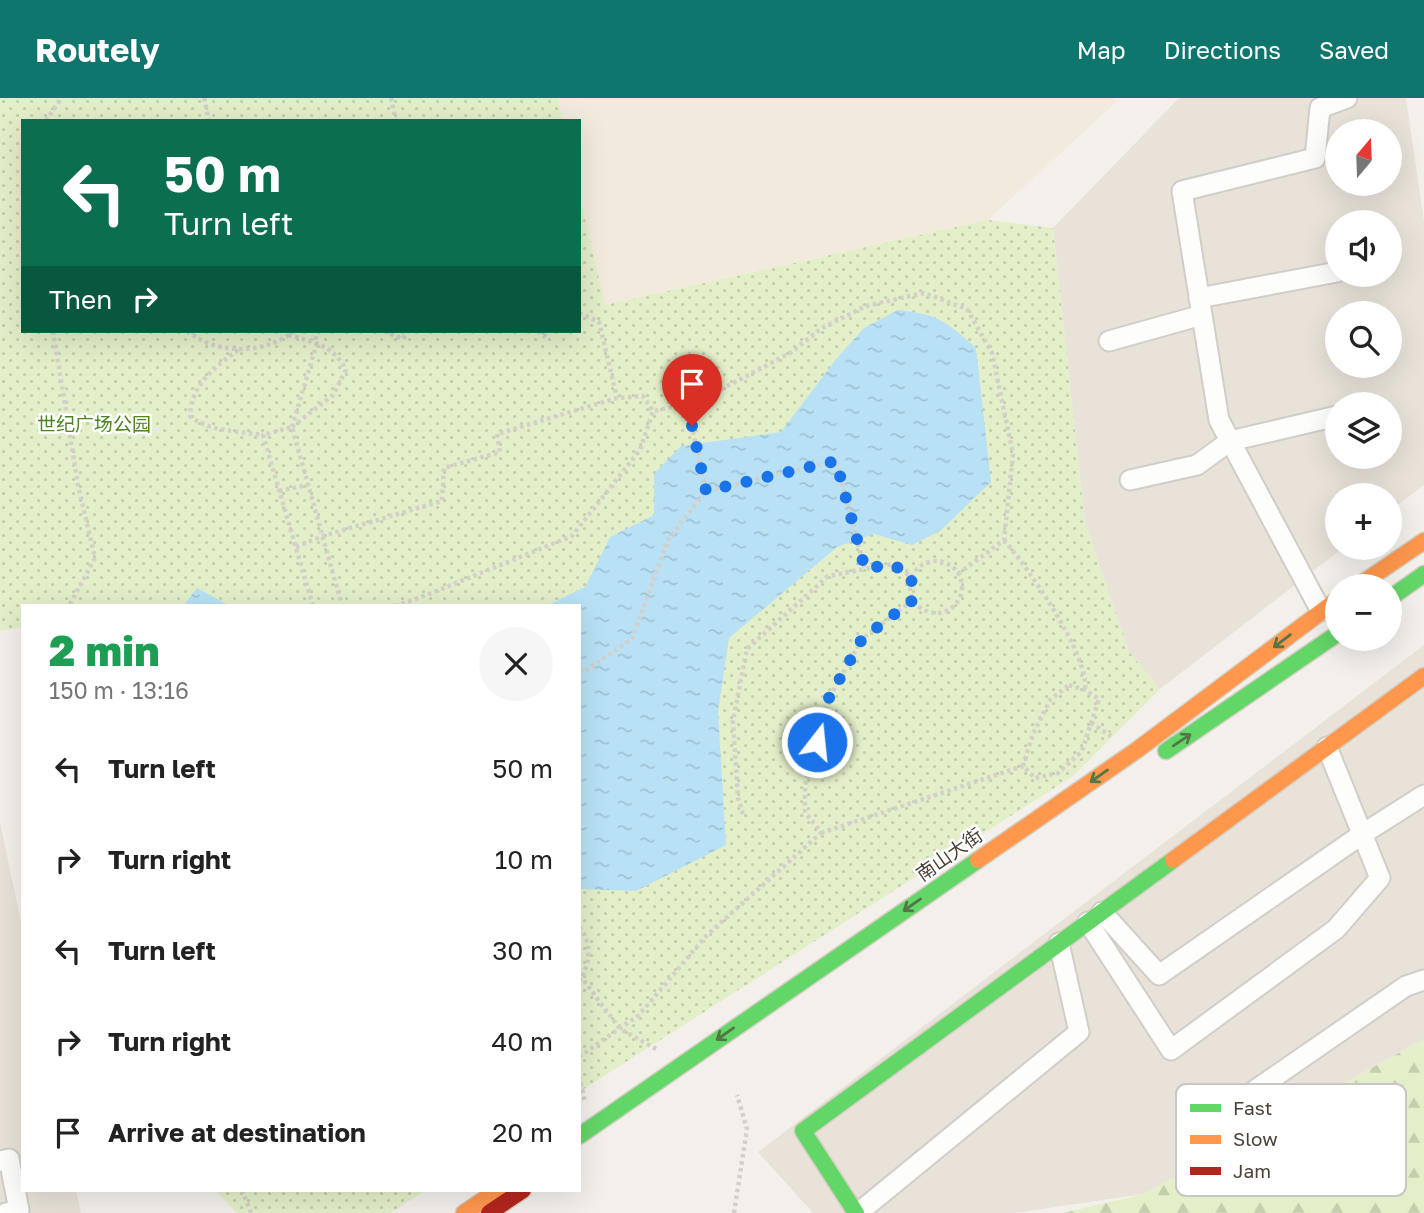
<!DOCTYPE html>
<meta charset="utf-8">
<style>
:root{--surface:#fff;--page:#f6f6f6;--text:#222;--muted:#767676;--accent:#0f766e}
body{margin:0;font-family:"Golos Text","Noto Sans SC",sans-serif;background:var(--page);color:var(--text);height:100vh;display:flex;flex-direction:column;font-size:26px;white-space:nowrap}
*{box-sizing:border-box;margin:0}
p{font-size:23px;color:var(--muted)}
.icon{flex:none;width:38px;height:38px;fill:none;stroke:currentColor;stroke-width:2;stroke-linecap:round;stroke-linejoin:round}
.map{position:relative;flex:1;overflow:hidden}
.details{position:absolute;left:21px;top:506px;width:560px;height:588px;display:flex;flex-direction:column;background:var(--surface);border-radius:0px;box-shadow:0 7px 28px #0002}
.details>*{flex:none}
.guide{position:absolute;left:21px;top:21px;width:560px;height:214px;border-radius:0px;box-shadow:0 7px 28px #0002;background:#0b6e4f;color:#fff;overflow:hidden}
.needle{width:46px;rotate:19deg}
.buttons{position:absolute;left:1325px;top:21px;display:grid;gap:14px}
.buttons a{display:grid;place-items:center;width:77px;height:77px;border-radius:50%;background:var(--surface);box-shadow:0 7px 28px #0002;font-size:35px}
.pin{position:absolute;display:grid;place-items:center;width:60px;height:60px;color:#fff;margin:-72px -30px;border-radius:50% 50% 50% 0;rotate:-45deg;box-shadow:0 0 7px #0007}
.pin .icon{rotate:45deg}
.me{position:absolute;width:77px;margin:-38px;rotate:16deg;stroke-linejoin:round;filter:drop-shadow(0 0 5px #0008)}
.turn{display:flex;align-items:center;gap:24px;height:147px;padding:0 28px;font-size:32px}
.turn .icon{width:91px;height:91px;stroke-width:2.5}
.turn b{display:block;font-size:49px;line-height:60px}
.then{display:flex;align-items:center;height:66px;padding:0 28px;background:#0003;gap:14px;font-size:26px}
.round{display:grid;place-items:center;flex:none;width:74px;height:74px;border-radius:37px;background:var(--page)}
.head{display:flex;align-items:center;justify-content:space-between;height:119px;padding:0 28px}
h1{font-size:42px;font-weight:800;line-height:52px;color:#1e9e55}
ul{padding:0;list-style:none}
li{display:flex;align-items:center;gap:21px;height:91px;padding:0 28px}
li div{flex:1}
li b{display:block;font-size:26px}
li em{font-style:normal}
header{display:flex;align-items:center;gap:42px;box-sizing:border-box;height:98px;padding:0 35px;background:var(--accent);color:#fff}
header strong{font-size:33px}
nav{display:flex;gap:38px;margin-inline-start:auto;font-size:24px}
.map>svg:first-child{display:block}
.residential{fill:#e8e2d9;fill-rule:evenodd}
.education{fill:#f2eadd}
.forest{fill:url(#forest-firs)}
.park{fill:url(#park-dots)}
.water{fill:url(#water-ripples)}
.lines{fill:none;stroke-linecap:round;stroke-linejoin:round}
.street-casing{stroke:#d1cec9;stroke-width:23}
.fast-casing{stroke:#d4cec3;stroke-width:19}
.slow-casing{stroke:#d4cec3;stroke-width:19}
.jam-casing{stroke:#d4cec3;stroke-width:19}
.path{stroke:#d3d0ca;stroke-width:4.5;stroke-dasharray:3.5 3.5;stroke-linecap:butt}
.street{stroke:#fdfdfc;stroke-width:19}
.fast{stroke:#63d668;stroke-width:16}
.slow{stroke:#ff974d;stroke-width:16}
.jam{stroke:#b3261e;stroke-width:16}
.oneway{stroke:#537548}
.route{stroke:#1a73e8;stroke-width:12;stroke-dasharray:0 21.6}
.labels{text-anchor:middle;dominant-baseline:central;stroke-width:5;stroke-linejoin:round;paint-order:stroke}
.park-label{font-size:19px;fill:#4e8421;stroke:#fff}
.street-label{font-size:19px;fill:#4b4136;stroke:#fff}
.key{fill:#fff;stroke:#c9c6c3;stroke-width:2}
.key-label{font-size:19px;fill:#4b4136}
</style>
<header>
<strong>Routely</strong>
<nav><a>Map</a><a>Directions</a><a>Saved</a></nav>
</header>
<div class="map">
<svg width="1424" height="1115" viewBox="0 0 1424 1115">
<defs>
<pattern id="forest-firs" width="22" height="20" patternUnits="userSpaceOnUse" patternTransform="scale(1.75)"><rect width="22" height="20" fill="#e3efc9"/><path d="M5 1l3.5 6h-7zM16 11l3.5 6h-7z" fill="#c4cead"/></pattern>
<pattern id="park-dots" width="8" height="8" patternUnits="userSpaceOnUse" patternTransform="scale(1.75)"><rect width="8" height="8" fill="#e3efc9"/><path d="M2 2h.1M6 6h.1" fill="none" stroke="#c4cead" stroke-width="1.8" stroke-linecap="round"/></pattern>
<pattern id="water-ripples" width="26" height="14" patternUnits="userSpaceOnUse" patternTransform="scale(1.75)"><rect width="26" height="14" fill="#b8e1f5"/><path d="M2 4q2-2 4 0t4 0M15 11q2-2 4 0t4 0" fill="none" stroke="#a0c2d3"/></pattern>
</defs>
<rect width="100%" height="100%" fill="#f3f0ec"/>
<!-- residential -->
<g class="residential">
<path d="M1179,0H1406L1424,124V387L1390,413V397H1337V450H1343L1160,591L1129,554L1085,425L1053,130ZM1337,33H1390V86H1337ZM1337,124H1390V177H1337ZM1337,215H1390V268H1337ZM1337,306H1390V359H1337Z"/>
<path d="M1424,547V941L1144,1096L1014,1115H813L758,1054Z"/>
<path d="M0,724L23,834V1092H76L81,1115H0Z"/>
</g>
<!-- education -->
<path class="education" d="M558,0H1114L1115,5L988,122L604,207L579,94V23H563Z"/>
<!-- forest -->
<path class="forest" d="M1424,941V1115H1063L1144,1096Z"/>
<!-- park -->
<g class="park">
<path d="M0,0H558L563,23H23V233H579V94L605,207L988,122L1053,130L1085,425L1129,554L1160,591L1073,678L579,994V508H23V529L0,533Z"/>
<path d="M215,1092H426L390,1115H237Z"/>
</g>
<!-- water -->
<g class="water">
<path d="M898,212C938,216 947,224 976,250L991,384L940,433L912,447L874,436L837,449L729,540L718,613L726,747L636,793L579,791V508L548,507L585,489L610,439L654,417V376L681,348L781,334L837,260L864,230Z"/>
<path d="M197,490L228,507H184Z"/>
</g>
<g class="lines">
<!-- street casing -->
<g class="street-casing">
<g id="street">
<path d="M1199,200L1337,174"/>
<path d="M1109,243L1202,217"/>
<path d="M1130,382L1197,367L1230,343L1337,318"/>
<path d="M1321,513L1219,322L1182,93L1315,60L1320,10L1347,0"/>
<path d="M1102,814L1159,877L1361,737L1424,697"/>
<path d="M1088,824L1171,952L1336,831L1380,780L1327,649"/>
<path d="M1222,1015L1406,888L1424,882"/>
<path d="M0,1063L9,1061L19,1112L6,1115"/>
<path d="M858,1115L1079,934L1059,845"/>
</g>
</g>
<!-- fast casing -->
<g class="fast-casing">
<g id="fast">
<path d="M1390,500L1424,476"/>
<path d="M1166,653L1337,536"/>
<path d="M579,1038L978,762"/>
<path d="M856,1115L803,1033L1173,762"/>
</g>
</g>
<!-- slow casing -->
<g class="slow-casing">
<g id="slow">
<path d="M1358,488L1424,443"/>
<path d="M978,762L1137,652L1337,502"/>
<path d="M1173,762L1424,578"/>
<path d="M464,1115L498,1092"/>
</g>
</g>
<!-- jam casing -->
<g class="jam-casing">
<path id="jam" d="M489,1115L523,1092"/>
</g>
<!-- path -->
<g class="path">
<path d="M204,0L209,23"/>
<path d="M391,0L396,23"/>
<path d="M46,23L61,0"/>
<path d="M579,215L599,224L617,300"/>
<path d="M53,233L78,387L95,460L69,508"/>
<path d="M187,233C217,257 264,257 294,233"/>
<path d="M384,233L403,241L408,233"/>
<path d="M538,233L544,238L548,233"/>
<path d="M288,237C314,244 333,247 346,272L333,297L292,329"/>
<path d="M238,252C215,269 191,286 190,318C209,334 238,333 263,337"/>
<path d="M687,306L706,393L836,363L865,471L892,466L912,479"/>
<path d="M292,329L317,245L314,233"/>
<path d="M279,393L308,387"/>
<path d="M1004,442C1028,470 1089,556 1085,592"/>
<path d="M296,449L323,438L442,403L444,370L500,354L497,336L617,300L643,298L653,313"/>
<circle cx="936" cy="489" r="26"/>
<path d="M313,508L263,337L292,329L342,508"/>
<path d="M395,508L429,496L572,438L640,352L653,313L697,304L790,255L822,230L866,208L924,195L967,211L992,255L1013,356L1004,442L958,476"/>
<path d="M579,573L584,574L632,541L668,442L706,393"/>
<path d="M1069,587L1085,592L1099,601L1082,653L1058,675L1035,680L1023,668L1033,636L1050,602Z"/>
<path d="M1091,625L1111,638"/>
<path d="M743,716L738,700L733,623L747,551L828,478L865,471"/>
<path d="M821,735L1023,668"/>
<path d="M579,829C592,844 590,862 582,880"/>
<path d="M579,882L582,880L620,931L658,952"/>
<path d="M579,959L639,917L707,837L821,735L805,714V688L829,600L862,541L913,502"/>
<path d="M579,978L585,1004"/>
<path d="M242,1092L251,1115"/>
<path d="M734,1115L747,1031L737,997"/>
</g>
<!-- street -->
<use href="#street" class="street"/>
<!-- fast -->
<use href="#fast" class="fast"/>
<!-- slow -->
<use href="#slow" class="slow"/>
<!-- jam -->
<use href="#jam" class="jam"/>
</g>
<!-- one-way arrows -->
<defs><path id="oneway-shaft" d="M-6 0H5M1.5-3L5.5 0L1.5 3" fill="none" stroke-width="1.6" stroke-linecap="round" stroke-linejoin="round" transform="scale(1.75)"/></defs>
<g class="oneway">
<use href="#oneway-shaft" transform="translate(1282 543) rotate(143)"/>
<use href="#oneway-shaft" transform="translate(1182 642) rotate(-34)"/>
<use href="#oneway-shaft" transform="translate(1099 678) rotate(145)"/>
<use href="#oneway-shaft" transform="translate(912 807) rotate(145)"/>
<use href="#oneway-shaft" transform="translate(725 936) rotate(145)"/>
</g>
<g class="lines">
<!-- route -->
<path class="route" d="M692,328L706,393L836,363L865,471L892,466L912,479L910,495L913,502L862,541L829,600L817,644"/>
</g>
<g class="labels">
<!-- park labels -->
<g class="park-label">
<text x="94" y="325">世纪广场公园</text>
</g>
<!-- street labels -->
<g class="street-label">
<text transform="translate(949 756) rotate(-35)">南山大街</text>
</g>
</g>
<!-- legend -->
<rect x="1176" y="986" width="230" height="112" rx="10" class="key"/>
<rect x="1190" y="1006" width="31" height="8" fill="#63d668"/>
<rect x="1190" y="1037" width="31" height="9" fill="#ff974d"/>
<rect x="1190" y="1069" width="31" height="8" fill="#b3261e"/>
<g class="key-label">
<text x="1233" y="1017">Fast</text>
<text x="1233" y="1048">Slow</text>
<text x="1233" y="1080">Jam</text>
</g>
</svg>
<div class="buttons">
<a><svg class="needle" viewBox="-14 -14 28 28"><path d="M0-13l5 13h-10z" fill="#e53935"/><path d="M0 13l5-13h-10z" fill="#767676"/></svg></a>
<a><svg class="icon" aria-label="sound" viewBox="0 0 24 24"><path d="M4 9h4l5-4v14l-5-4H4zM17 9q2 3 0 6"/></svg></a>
<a><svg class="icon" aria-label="search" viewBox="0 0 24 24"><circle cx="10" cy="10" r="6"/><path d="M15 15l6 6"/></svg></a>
<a><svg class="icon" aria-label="layers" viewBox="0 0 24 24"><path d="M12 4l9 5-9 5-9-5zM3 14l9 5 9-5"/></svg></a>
<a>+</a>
<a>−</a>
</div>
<div class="pin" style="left:692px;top:328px;background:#d93025"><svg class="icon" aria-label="arrive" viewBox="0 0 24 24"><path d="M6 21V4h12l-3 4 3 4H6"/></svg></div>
<svg class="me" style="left:817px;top:644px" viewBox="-20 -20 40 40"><circle r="17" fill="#1a73e8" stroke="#fff" stroke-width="3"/><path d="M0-11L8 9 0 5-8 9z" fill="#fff"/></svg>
<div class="guide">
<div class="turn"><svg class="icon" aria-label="left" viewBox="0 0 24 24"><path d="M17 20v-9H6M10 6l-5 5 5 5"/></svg><div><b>50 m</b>Turn left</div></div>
<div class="then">Then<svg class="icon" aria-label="right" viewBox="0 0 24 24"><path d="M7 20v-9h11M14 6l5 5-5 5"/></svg></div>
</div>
<section class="details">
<div class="head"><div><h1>2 min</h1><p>150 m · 13:16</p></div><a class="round"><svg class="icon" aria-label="close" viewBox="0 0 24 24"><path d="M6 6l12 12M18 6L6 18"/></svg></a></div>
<ul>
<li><svg class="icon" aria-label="left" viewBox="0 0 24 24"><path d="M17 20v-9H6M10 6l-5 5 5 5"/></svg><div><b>Turn left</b></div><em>50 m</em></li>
<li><svg class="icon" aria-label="right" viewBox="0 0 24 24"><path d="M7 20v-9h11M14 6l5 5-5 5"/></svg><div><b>Turn right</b></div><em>10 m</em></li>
<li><svg class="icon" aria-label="left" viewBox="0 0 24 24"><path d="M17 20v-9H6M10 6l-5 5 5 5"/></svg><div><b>Turn left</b></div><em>30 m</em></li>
<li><svg class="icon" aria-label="right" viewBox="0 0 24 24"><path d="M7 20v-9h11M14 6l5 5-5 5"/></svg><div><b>Turn right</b></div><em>40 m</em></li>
<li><svg class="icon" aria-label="arrive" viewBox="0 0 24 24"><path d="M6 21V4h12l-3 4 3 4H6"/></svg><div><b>Arrive at destination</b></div><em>20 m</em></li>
</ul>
</section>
</div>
